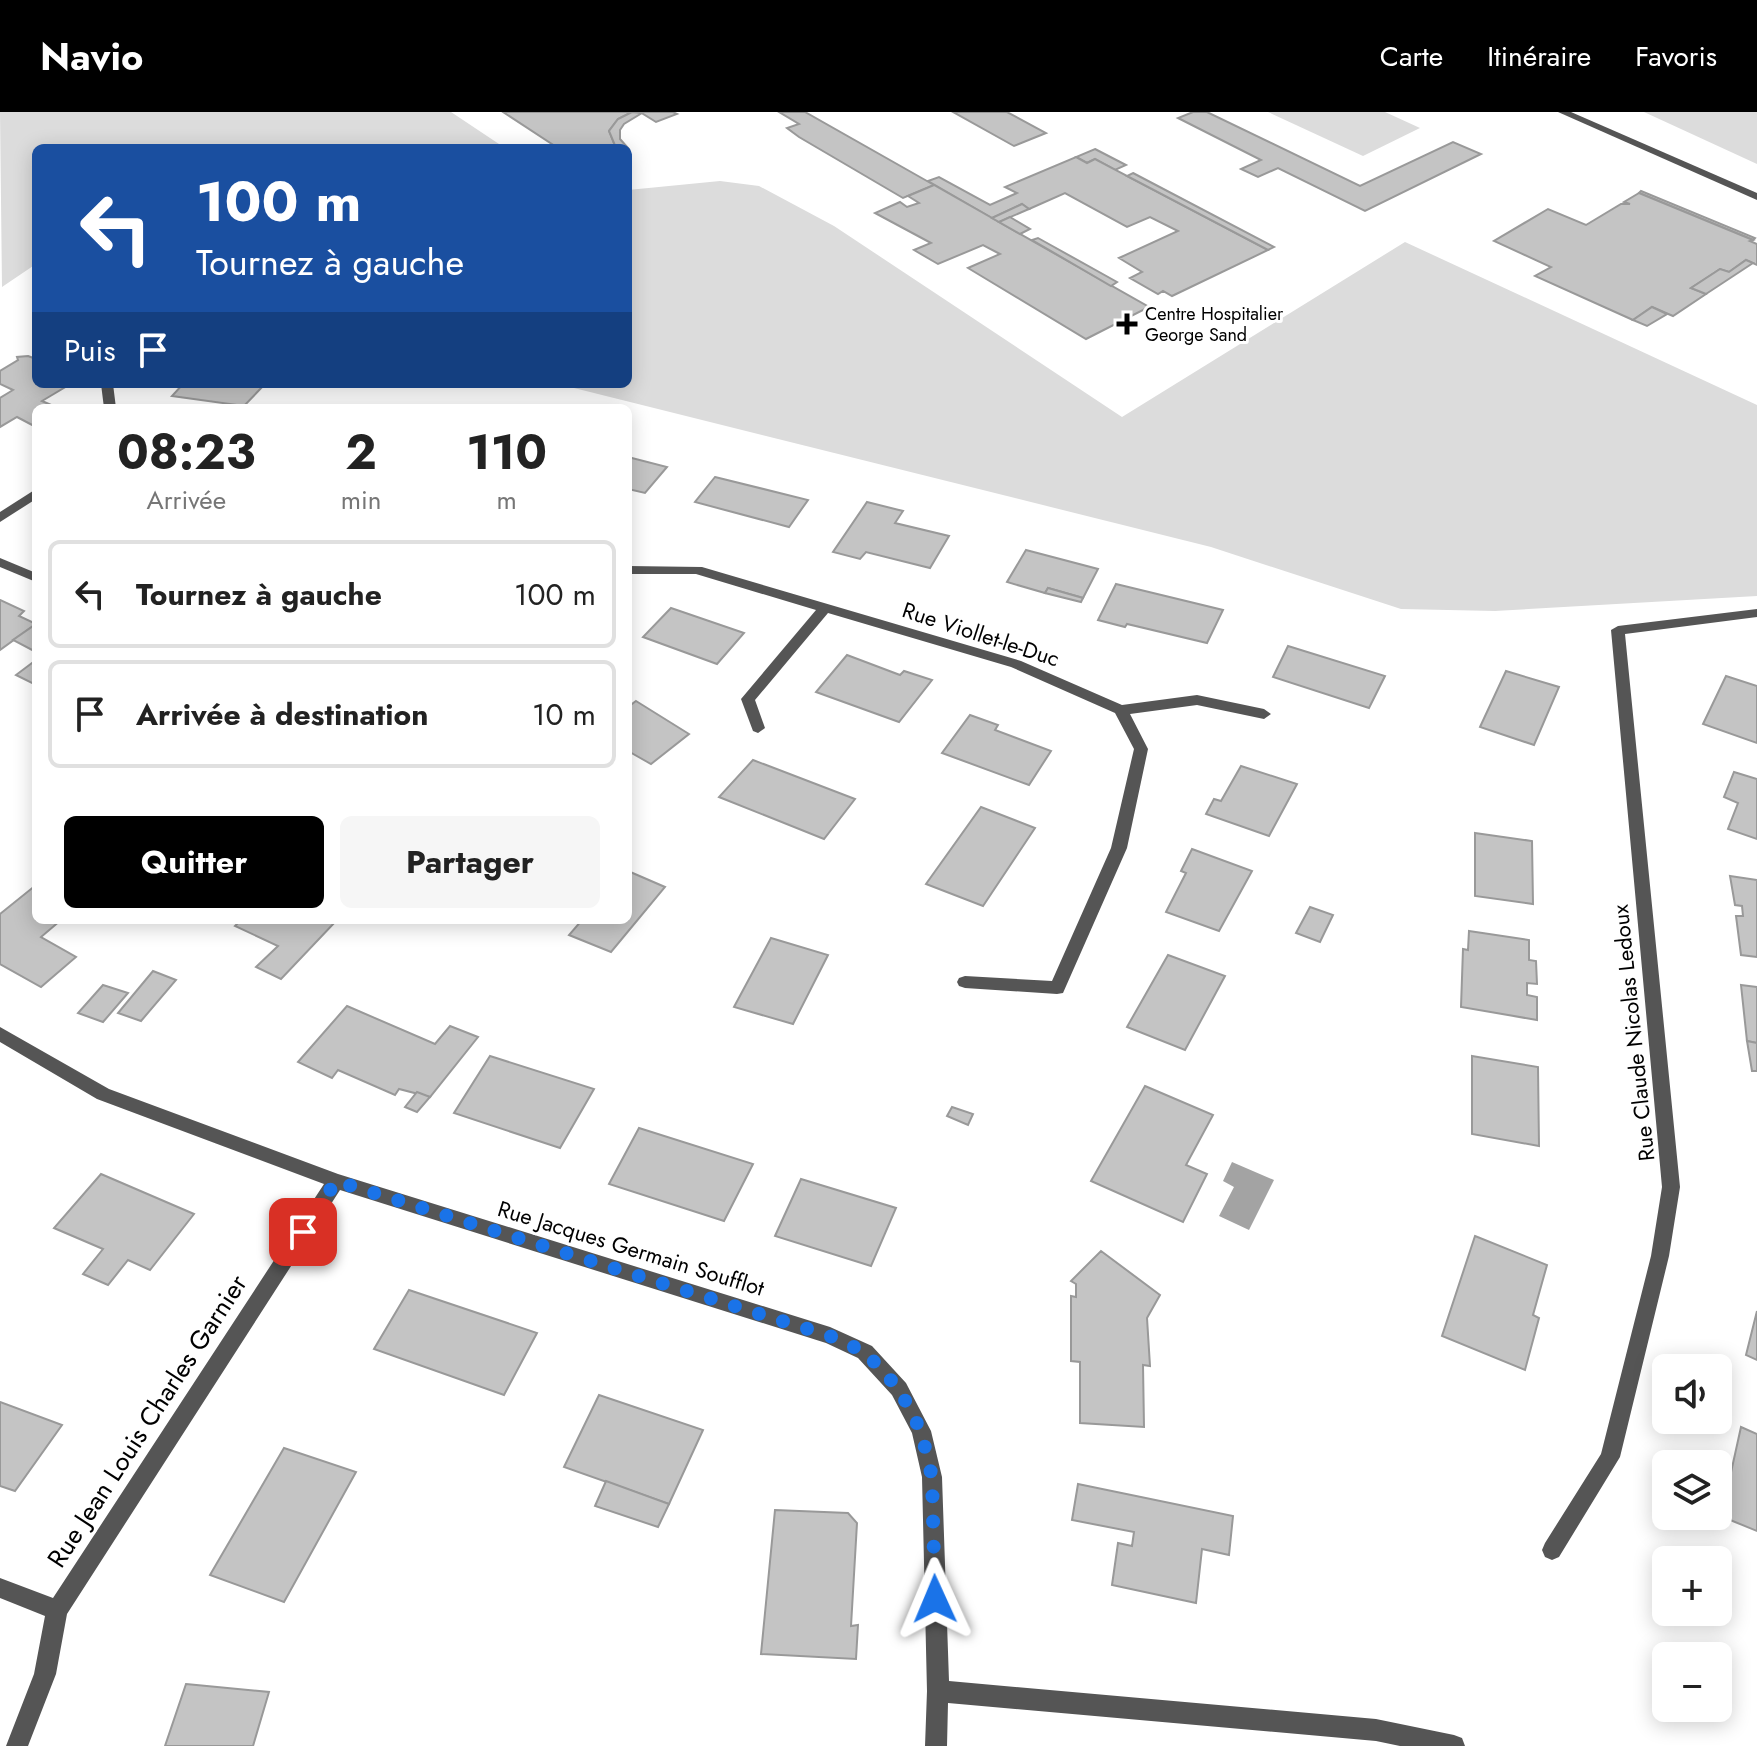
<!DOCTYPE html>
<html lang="fr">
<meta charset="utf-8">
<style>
:root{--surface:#fff;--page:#f6f6f6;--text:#222;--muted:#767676;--line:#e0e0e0;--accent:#000}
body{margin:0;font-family:Jost,sans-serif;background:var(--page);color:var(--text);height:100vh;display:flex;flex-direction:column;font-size:30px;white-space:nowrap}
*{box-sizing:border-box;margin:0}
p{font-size:26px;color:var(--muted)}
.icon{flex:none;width:44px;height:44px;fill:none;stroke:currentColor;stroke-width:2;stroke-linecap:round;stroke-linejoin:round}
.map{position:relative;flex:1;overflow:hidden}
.drawer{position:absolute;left:32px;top:292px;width:600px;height:520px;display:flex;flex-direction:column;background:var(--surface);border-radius:12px;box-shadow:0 4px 20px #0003}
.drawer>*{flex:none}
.guide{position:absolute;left:32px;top:32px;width:600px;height:244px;border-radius:12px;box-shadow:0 4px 20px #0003;background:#1a4fa0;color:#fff;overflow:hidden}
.tools{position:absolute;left:1652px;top:1242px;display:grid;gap:16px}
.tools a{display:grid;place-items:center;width:80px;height:80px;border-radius:12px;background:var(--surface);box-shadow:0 4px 20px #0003;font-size:40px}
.pin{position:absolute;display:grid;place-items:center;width:68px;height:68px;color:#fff;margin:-34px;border-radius:16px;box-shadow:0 4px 12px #0006}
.me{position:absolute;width:88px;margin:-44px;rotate:359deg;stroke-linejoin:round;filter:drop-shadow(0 0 6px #0008)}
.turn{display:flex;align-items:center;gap:28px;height:168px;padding:0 32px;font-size:36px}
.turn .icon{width:104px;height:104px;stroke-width:2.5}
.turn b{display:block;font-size:56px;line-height:68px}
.then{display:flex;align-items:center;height:76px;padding:0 32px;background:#0003;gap:16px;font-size:30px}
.eta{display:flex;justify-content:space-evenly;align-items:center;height:136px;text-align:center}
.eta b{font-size:48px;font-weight:700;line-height:56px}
.primary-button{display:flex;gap:16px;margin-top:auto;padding:16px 32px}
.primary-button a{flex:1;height:92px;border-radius:12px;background:var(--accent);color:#fff;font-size:32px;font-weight:700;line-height:92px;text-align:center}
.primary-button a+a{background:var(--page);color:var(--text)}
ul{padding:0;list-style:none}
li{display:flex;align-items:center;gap:24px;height:108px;margin:0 16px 12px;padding:0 16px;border:4px solid var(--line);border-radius:12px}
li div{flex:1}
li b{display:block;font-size:30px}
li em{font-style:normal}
header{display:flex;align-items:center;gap:48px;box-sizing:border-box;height:112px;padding:0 40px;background:var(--accent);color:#fff}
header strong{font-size:38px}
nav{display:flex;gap:44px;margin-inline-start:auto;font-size:28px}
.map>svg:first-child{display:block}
.green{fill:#dcdcdc}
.water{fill:#a3a3a3}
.building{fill:#c4c4c4;stroke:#999;stroke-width:2}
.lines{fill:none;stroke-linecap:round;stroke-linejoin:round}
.minor{fill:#555;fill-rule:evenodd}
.route{stroke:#1a73e8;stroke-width:14;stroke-dasharray:0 25.2}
.poi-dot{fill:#000;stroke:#fff;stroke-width:3}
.labels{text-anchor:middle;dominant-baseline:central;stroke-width:6;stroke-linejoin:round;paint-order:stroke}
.far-poi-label{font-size:18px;fill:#000;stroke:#fff;text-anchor:start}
.street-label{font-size:22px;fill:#000;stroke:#fff}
.near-street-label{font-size:26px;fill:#000;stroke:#fff}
</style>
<header>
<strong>Navio</strong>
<nav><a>Carte</a><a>Itinéraire</a><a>Favoris</a></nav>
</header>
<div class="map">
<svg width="1757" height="1634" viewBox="0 0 1757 1634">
<rect width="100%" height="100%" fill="#fff"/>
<!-- green -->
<g class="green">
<path d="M0,0H451L505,36H36V152L2,175Z"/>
<path d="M1268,0H1385L1420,16L1363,44Z"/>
<path d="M1644,0H1757V52Z"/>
<path d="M720,69L759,74L834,114L1122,305L1405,130L1757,293V484L1495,499L1401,497L1211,435L558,272H628V78Z"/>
</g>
<!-- water -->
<path class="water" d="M1232,1050L1274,1068L1249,1118L1219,1104L1234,1075L1223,1069Z"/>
<!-- building -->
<g class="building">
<path d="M503,0H632L618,7L609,19L616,36H558Z"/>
<path d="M632,0L642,1L624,12L620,18V27L628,36H616L609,19L618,7Z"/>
<path d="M640,0H673L677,2L656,10Z"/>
<path d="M779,0H805L934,73L903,86L799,25L787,16L799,12Z"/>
<path d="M953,0H1007L1046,21L1014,34Z"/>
<path d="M1193,0H1207L1360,74L1453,30L1481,42L1365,99L1278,56L1258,65L1241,57L1261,48L1178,6Z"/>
<path d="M1095,37L1126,53L1115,58L1095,47L1087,51L1076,45Z"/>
<path d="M1076,45L1087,51L1095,47L1268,138L1172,184L1163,179L1158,182L1130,166L1142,160L1119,146L1178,119L1150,105L1127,115L1065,81L1029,97L1022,92L992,106L928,69L939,65L990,93L1017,81L1005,75Z"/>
<path d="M1133,61L1274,135L1268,138L1127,64Z"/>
<path d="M934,73L999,110L1149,195L1086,227L968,156L1000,142L983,133L938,152L914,138L931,131L875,101L900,90L907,95L919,91L908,84Z"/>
<path d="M1641,79L1755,126L1753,128L1639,81Z"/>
<path d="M1639,81L1753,128L1750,129L1757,132V153L1746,148L1729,160L1720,157L1691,176L1706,182L1673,204L1652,195L1633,208L1535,164L1551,155L1494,129L1548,97L1586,113L1621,92H1630L1624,90Z"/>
<path d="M1022,92L1029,97L999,110L992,106Z"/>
<path d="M1010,105L1030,117L1020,122L999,110Z"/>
<path d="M1038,126L1117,170L1111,174L1032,128Z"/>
<path d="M1746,148L1753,151L1706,182L1691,176L1720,157L1729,160Z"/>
<path d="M1652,195L1667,202L1647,214L1633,208Z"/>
<path d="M28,244L36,247V272L67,274L42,289L58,296H36V315L17,305L0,315V286L13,278L0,272V259L18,248L17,245Z"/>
<path d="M183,272H265L244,294L172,284Z"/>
<path d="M628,345L667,355L645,381L628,377Z"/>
<path d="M715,365L808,388L789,415L695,390Z"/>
<path d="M867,390L903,399L895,411L949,424L930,456L866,440L860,447L833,440Z"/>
<path d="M1026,438L1098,457L1083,486L1048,476L1045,481L1007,470Z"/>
<path d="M1116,472L1223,498L1207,531L1127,512L1125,515L1098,508Z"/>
<path d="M1048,476L1083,486L1081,490L1045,481Z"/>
<path d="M0,488L24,499L19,504L36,512L0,538Z"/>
<path d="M671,496L744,521L717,552L643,525Z"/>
<path d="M36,512V540L13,528Z"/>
<path d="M1288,534L1385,564L1369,596L1273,565Z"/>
<path d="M847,543L900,563L904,559L932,568L899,610L816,580Z"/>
<path d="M36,548V573L16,563Z"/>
<path d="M1506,559L1559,575L1534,633L1480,615Z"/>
<path d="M1726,564L1757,574V631L1703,612Z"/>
<path d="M636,589L689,622L651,652L628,639V595Z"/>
<path d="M970,603L998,613L995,618L1051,639L1029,673L942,641Z"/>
<path d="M753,648L855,687L824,727L719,685Z"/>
<path d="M1241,654L1297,672L1269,724L1206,702L1214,687L1221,689Z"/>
<path d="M1734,660L1757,667V727L1728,717L1738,691L1724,685Z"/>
<path d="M981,695L1035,716L983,794L926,772Z"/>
<path d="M1475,721L1532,729L1533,792L1475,784Z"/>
<path d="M1192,737L1252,759L1219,819L1166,800L1186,761L1181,759Z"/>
<path d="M628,759L665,775L611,840L569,823L582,808H628Z"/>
<path d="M1730,764L1757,768V845L1741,843L1736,804H1743L1742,794L1735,793Z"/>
<path d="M36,773V808H61L41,825L76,845L41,875L0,852V802Z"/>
<path d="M1310,795L1333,803L1320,830L1296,821Z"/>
<path d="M241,808H337L281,867L256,855L278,834L235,814Z"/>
<path d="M1469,819L1529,828V848L1536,849L1537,872L1527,871V883L1537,885V908L1461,895L1463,837L1468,838Z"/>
<path d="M771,826L828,843L793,912L734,895Z"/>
<path d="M1168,843L1225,864L1185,938L1127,915Z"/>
<path d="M153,859L176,868L141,909L118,901Z"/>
<path d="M103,873L128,881L103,910L78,901Z"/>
<path d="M1741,873L1757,875V931L1747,929Z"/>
<path d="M347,894L435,932L450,914L478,925L430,985L399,977L395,983L338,958L332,966L298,950Z"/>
<path d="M1747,929L1757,931V959H1752Z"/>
<path d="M490,944L594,977L560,1036L454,1001Z"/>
<path d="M1472,944L1538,955L1539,1034L1472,1022Z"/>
<path d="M1145,974L1213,1003L1186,1053L1207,1062L1183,1110L1091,1069Z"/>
<path d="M417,980L430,985L417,1000L405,995Z"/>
<path d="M952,995L973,1002L968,1013L947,1004Z"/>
<path d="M639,1016L753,1052L724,1109L609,1072Z"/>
<path d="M101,1062L194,1102L150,1158L128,1148L108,1173L83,1162L103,1137L54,1116Z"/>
<path d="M801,1067L896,1096L871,1154L775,1124Z"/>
<path d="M1475,1124L1547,1153L1533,1203L1539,1206L1525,1258L1442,1224Z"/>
<path d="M1101,1139L1160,1183L1147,1206L1150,1254L1143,1253L1144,1315L1080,1311V1250L1071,1249V1184L1076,1185V1172L1071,1169Z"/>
<path d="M409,1178L537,1221L504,1283L374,1237Z"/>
<path d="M1757,1199V1248L1746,1243Z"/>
<path d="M599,1283L703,1318L669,1392L564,1355Z"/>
<path d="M0,1290L62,1313L15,1379L0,1374Z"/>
<path d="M1741,1315L1757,1322V1419L1718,1403L1720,1361L1730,1365Z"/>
<path d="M284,1336L356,1360L284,1490L210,1463Z"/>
<path d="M606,1369L669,1392L658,1415L595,1394Z"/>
<path d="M1078,1372L1233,1404L1229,1443L1202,1437L1196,1491L1112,1473L1118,1431L1132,1434L1134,1420L1072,1408Z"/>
<path d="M775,1398L848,1401L857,1411L851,1514L858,1513L856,1547L761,1542Z"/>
<path d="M186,1572L269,1580L253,1634H165Z"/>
</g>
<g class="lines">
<!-- minor -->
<g class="minor">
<path d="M1558,0H1571L1757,81V88Z"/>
<path d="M101,272H113L116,296H104Z"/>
<path d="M36,377V387L0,410V400Z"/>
<path d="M0,446L36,461V470L0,455Z"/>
<path d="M628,454L702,455L1021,549L1122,593L1197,583L1264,597L1271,602L1264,607L1197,593L1130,602L1148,637L1127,736L1063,881L1057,882L965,876L959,874L957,870L959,866L965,864L1052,869L1111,736L1134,637L1115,601L1011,555L828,501L755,588L765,616L758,621L753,619L741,587L816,498L696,462H628Z"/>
<path d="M1757,497V505L1625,522L1680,1075L1669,1144L1620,1345L1559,1445L1552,1448L1545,1445L1542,1438L1545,1431L1601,1342L1651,1144L1662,1075L1611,518L1618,514Z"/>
<path d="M0,915L109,977L338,1062L830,1215L872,1234L906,1271L931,1319L942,1365L949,1569L1376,1607L1454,1623L1462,1626L1465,1634H1400L1376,1629L948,1591L947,1634H925L927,1579L922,1365L912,1321L892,1283L858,1246L826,1231L340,1078L67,1502L56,1562L28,1634H6L34,1562L45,1504L0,1486V1466L53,1486L324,1072L97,987L0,930Z"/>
</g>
</g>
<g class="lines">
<!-- route -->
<path class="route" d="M303,1120L336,1069L830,1224L865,1240L899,1277L921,1319L932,1365L935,1487"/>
</g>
<!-- markers -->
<path class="poi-dot" d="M1123 200h8v8h8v8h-8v8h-8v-8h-8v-8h8z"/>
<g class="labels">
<!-- far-poi labels -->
<g class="far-poi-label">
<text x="1145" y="202">Centre Hospitalier<tspan x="1145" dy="21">George Sand</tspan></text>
</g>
<!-- street labels -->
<g class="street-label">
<text transform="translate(981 522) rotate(18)">Rue Viollet-le-Duc</text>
<text transform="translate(1633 921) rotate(-96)">Rue Claude Nicolas Ledoux</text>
<text transform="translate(631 1136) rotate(17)">Rue Jacques Germain Soufflot</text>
</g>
<!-- near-street labels -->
<g class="near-street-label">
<text transform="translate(147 1309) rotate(-57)">Rue Jean Louis Charles Garnier</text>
</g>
</g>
</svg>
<div class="tools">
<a><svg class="icon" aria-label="sound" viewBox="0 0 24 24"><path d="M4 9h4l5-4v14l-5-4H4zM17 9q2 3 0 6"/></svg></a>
<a><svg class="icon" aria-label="layers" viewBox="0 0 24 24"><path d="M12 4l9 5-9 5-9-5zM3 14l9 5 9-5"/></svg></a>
<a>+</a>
<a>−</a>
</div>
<div class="pin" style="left:303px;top:1120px;background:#d93025"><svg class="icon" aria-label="arrive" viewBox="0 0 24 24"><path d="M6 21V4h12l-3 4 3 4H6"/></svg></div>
<svg class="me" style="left:935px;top:1487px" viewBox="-20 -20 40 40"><path d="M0-17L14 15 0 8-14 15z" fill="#1a73e8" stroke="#fff" stroke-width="4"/></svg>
<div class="guide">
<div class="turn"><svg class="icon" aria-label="left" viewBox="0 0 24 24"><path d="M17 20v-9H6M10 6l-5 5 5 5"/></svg><div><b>100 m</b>Tournez à gauche</div></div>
<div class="then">Puis<svg class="icon" aria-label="arrive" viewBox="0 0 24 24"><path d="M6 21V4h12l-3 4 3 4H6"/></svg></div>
</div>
<section class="drawer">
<div class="eta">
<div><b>08:23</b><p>Arrivée</p></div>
<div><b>2</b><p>min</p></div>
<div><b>110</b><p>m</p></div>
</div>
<ul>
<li><svg class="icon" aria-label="left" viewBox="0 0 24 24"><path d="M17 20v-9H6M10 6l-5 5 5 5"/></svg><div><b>Tournez à gauche</b></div><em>100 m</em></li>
<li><svg class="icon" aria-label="arrive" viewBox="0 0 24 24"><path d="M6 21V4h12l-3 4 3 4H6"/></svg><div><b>Arrivée à destination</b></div><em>10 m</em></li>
</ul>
<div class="primary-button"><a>Quitter</a><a>Partager</a></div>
</section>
</div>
